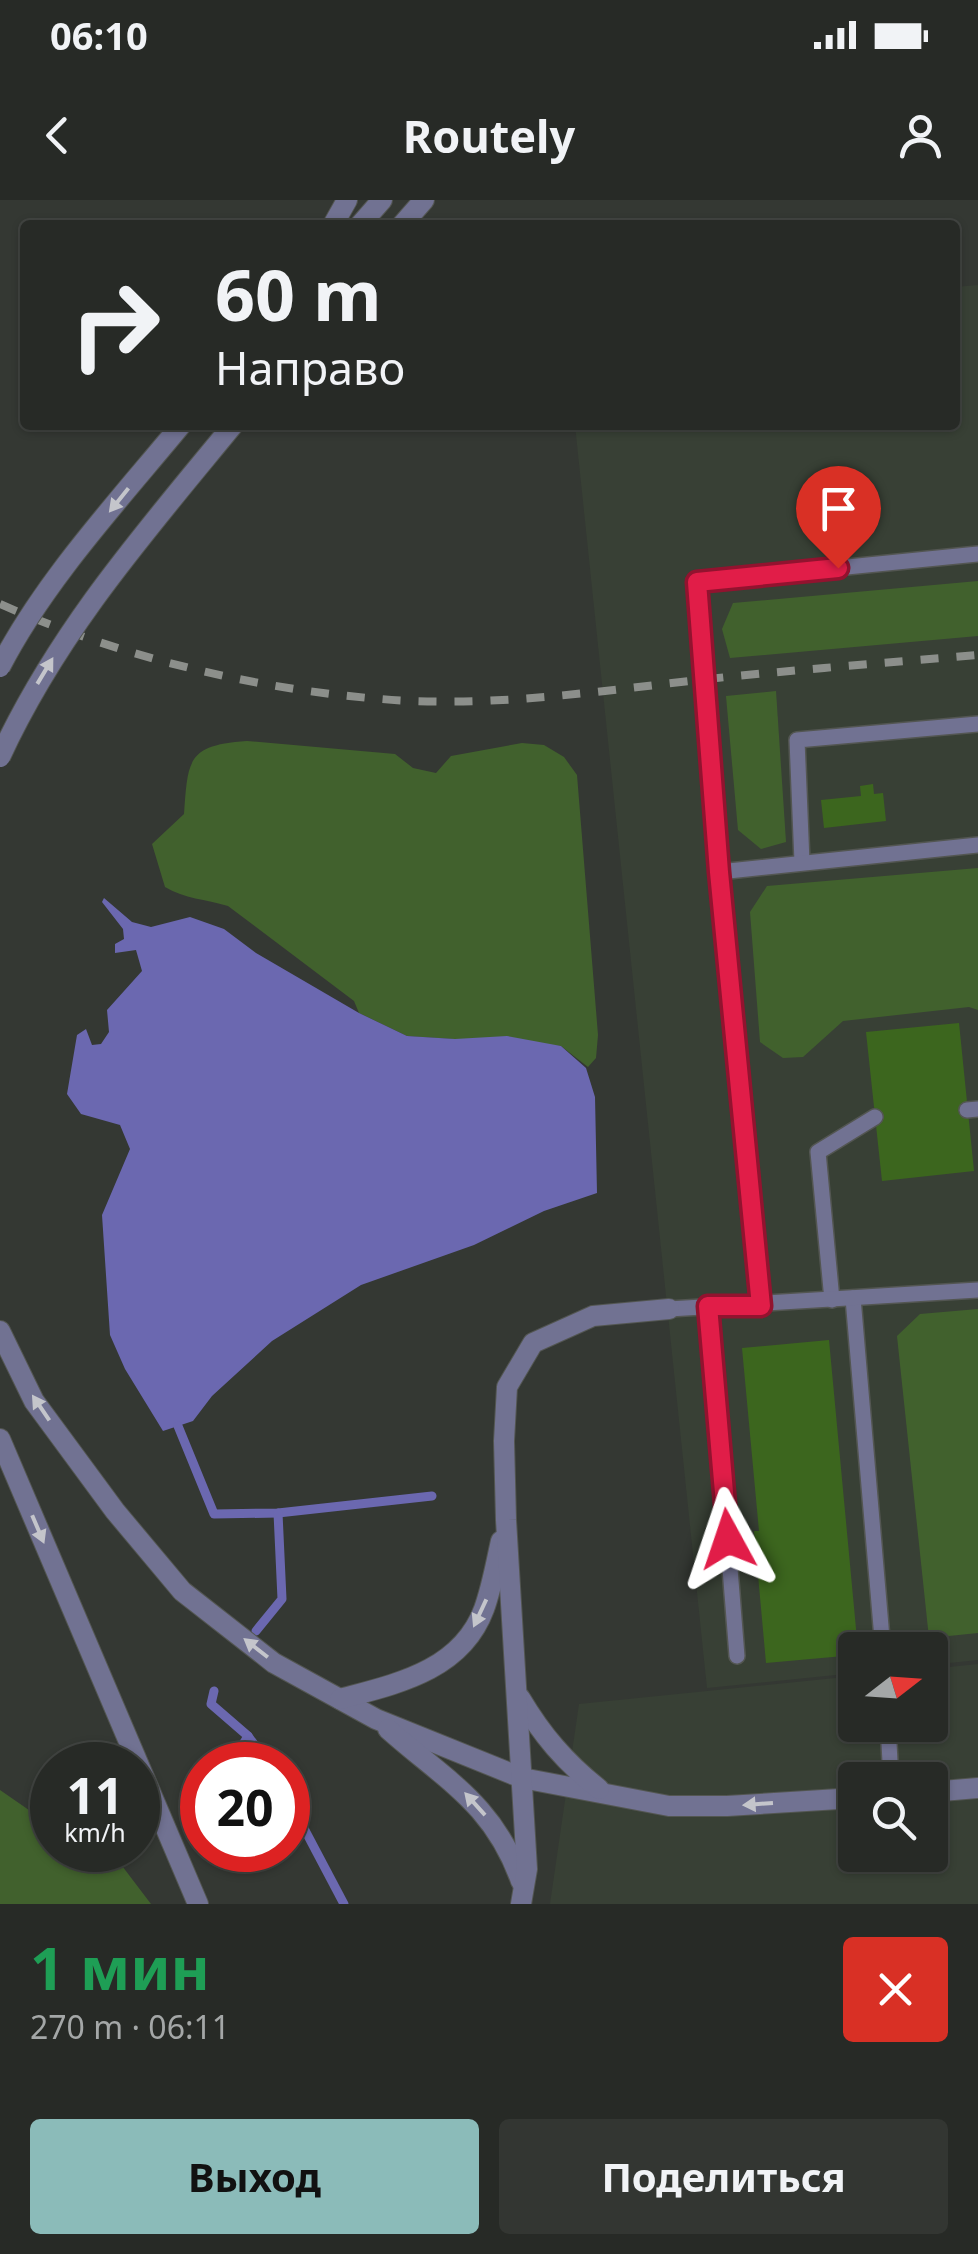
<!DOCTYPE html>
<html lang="ru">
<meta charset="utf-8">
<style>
:root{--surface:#272a26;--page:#333632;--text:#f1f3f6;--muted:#a4a7a7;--line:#434643;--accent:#8bbbb9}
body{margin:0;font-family:"Noto Sans",sans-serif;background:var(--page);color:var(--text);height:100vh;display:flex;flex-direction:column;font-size:38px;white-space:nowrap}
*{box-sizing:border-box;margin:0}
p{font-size:32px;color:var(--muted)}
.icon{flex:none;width:55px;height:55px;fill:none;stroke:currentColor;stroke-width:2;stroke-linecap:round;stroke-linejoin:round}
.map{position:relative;height:1704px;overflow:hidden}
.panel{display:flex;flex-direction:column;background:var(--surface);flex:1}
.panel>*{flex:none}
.guide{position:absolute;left:20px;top:20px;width:940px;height:210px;border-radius:10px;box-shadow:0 2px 8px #0004,0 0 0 2px var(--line);background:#272a26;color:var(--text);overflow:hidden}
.needle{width:65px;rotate:73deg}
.buttons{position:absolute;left:838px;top:1432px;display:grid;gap:20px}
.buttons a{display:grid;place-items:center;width:110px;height:110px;border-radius:10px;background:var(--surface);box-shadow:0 2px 8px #0004,0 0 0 2px var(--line);font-size:50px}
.speed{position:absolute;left:30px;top:1542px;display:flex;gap:20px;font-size:50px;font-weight:700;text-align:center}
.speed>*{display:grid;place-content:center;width:130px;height:130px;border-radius:50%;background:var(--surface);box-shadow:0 2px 8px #0004,0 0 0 2px var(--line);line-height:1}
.speed small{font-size:25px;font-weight:400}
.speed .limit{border:15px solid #d22;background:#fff;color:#111}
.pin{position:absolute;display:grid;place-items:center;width:85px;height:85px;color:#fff;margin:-102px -42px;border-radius:50% 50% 50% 0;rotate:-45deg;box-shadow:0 0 10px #0007}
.pin .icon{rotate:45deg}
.me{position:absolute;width:110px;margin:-55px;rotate:355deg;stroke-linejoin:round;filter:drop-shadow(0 0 8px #0008)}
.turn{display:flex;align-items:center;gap:35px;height:210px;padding:0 30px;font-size:45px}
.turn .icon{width:130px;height:130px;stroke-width:2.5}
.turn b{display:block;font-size:70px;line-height:85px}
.round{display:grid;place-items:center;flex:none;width:105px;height:105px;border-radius:10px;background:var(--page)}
.overview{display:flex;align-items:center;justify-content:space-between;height:170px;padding:0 30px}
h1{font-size:60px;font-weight:700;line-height:75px;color:#1e9e55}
.cta{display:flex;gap:20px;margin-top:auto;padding:20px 30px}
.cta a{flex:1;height:115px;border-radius:10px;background:var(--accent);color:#111;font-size:40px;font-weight:700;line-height:115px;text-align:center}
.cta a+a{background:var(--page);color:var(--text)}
.status{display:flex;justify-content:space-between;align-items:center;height:70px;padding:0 50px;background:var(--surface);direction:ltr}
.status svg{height:28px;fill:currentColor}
header{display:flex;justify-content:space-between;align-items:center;height:130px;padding:0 30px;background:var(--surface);font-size:45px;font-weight:700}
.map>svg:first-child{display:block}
.built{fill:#384035;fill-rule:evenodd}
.green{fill:#41612d}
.water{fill:#6b68b0}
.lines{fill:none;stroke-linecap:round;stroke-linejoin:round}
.stream{stroke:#6b68b0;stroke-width:9}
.building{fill:#3c661e}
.lane-casing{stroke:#535652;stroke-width:18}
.street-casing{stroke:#535652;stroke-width:22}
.lane{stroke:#717292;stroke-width:15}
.street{stroke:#717292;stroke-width:20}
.rail{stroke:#8c8f8b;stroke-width:8;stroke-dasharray:18 18;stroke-linecap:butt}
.street-bridge-casing{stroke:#535652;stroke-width:22;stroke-linecap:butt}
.street-bridge{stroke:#717292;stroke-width:20}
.oneway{fill:#c4c5cb}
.route-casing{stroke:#92132f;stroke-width:25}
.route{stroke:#e11d48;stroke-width:18}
</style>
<div class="status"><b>06:10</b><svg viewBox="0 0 49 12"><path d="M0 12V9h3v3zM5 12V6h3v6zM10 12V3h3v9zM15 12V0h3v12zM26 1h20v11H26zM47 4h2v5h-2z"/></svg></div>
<header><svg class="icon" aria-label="back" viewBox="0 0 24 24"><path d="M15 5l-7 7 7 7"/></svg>Routely<svg class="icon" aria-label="person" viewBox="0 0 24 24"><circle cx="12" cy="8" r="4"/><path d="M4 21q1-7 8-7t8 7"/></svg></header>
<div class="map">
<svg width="978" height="1704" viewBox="0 0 978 1704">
<rect width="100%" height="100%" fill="#343833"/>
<!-- built -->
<g class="built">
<path d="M978,85V1460L930,1465V1450H855V1473L707,1488L575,225H955V87Z"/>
<path d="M978,1464V1704H550L579,1504L855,1476V1525H930V1469ZM855,1580H930V1655H855Z"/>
</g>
<!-- green -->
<g class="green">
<path d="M978,381V436L730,458L722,429L733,403Z"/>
<path d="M776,491L786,642L761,649L738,630L726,496Z"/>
<path d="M247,541L395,554L413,568L436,573L451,556L522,543L544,545L564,557L577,575L598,835L596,858L588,867L561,846L407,836L359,813L354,801L228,706C205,699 185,699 165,687L152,644L184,614C188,560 187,545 247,541Z"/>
<path d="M978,668V810L969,807L843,821L803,857L783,858L760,842L750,712L767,686Z"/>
<path d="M978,1109V1433L929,1438L897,1136L920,1114Z"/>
<path d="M0,1590L39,1617L52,1609V1650H110L151,1704H0Z"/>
</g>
<!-- water -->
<path class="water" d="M104,698L132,722L151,727L190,717L224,729L256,753L359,813L407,836L455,839L507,836L561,846L586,868L595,897L597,993L544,1011L474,1045L361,1085L272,1141L212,1196L193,1221L163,1231L125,1169L110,1135L102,1015L130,949L120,925L81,914L67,894L77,835L86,829L92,845L101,844L109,832L107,810L142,771L136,750L115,753V744L124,739L123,729L102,702Z"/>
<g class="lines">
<!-- stream -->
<g class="stream">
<path d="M178,1226L214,1314L278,1313L432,1296"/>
<path d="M256,1431L282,1399L278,1313"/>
<path d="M214,1491L211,1504L248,1536L269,1565"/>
<path d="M230,1565L248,1536"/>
<path d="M288,1598L344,1704"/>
</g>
</g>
<!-- building -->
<g class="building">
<path d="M873,584L874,594L883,593L886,621L824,628L821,600L861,596L860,586Z"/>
<path d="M959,823L974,971L882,981L866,832Z"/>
<path d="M829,1140L858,1450H855V1455L766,1463L754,1331H759L742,1148Z"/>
</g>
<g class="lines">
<!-- lane casing -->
<g class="lane-casing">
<g id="lane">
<path d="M802,662L797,540L978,524"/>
<path d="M719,672L978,645"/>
<path d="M967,910L978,909"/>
<path d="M853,1098L883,1450"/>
<path d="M832,1100L818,952L875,917"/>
<path d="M709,1106L737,1456"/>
<path d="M761,1106L719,672L697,382L978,354"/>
<path d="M669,1109L978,1090"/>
<path d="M888,1525L891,1580"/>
</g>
</g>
<!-- street casing -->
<g class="street-casing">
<g id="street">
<path d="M333,25L347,0"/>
<path d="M360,25L382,0"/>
<path d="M402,25L424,0"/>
<path d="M0,1131L34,1201L115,1311L182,1391L274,1463L376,1519L522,1578L669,1606H727L855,1598"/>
<path d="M0,1239L198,1704"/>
<path d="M520,1498C542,1535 565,1562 599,1589"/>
<path d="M340,1499C396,1484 461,1471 484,1409C492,1387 496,1363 501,1341"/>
<path d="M388,1529C445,1580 493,1603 521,1681"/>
<path d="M930,1592L978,1588"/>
<path d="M521,1704L527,1669L506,1320L504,1241L507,1187L533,1143L593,1116L669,1109"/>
</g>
</g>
<!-- lane -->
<use href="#lane" class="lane"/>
<!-- street -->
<use href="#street" class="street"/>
<!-- rail -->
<path class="rail" d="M0,404C118,456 252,489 381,499C487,508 593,492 698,480C791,470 885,463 978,455"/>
<!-- street-bridge casing -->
<g class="street-bridge-casing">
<g id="street-bridge">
<path d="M0,467C44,381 120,299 181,225"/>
<path d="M0,557C58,431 146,331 233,225"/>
</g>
</g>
<!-- street-bridge -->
<use href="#street-bridge" class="street-bridge"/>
</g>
<!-- one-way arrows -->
<defs><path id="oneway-solid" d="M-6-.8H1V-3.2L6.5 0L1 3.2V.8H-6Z" transform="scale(2.5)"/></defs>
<g class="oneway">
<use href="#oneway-solid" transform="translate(119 300) rotate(129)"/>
<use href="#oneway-solid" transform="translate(45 471) rotate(-59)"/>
<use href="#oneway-solid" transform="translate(41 1208) rotate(-124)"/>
<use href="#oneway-solid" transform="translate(38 1329) rotate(67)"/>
<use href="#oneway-solid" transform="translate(480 1413) rotate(115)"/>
<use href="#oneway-solid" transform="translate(256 1448) rotate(-142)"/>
<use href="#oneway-solid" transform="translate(475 1604) rotate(-132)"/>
<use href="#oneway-solid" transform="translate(758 1604) rotate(176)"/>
</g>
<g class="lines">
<!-- route casing -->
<g class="route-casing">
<path id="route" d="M728,1339L708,1106H761L719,672L697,382L838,368"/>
</g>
<!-- route -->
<use href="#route" class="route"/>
</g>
</svg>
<div class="buttons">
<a><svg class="needle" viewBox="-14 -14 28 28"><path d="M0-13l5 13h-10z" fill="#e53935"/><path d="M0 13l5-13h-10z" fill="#a4a7a7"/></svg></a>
<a><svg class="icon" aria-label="search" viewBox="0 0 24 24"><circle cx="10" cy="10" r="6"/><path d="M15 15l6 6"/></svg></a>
</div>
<div class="speed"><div>11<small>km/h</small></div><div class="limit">20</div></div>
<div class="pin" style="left:838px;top:368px;background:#d93025"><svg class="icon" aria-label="arrive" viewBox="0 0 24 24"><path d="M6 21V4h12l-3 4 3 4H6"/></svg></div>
<svg class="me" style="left:728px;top:1339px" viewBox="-20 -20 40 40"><path d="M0-17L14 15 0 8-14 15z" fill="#e11d48" stroke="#fff" stroke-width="4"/></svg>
<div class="guide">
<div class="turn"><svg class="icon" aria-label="right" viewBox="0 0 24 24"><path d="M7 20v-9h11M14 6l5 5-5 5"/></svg><div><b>60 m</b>Направо</div></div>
</div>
</div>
<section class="panel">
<div class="overview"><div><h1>1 мин</h1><p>270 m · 06:11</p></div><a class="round" style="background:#d93025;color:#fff"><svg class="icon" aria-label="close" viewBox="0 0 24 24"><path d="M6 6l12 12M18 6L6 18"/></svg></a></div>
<div class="cta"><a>Выход</a><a>Поделиться</a></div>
</section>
